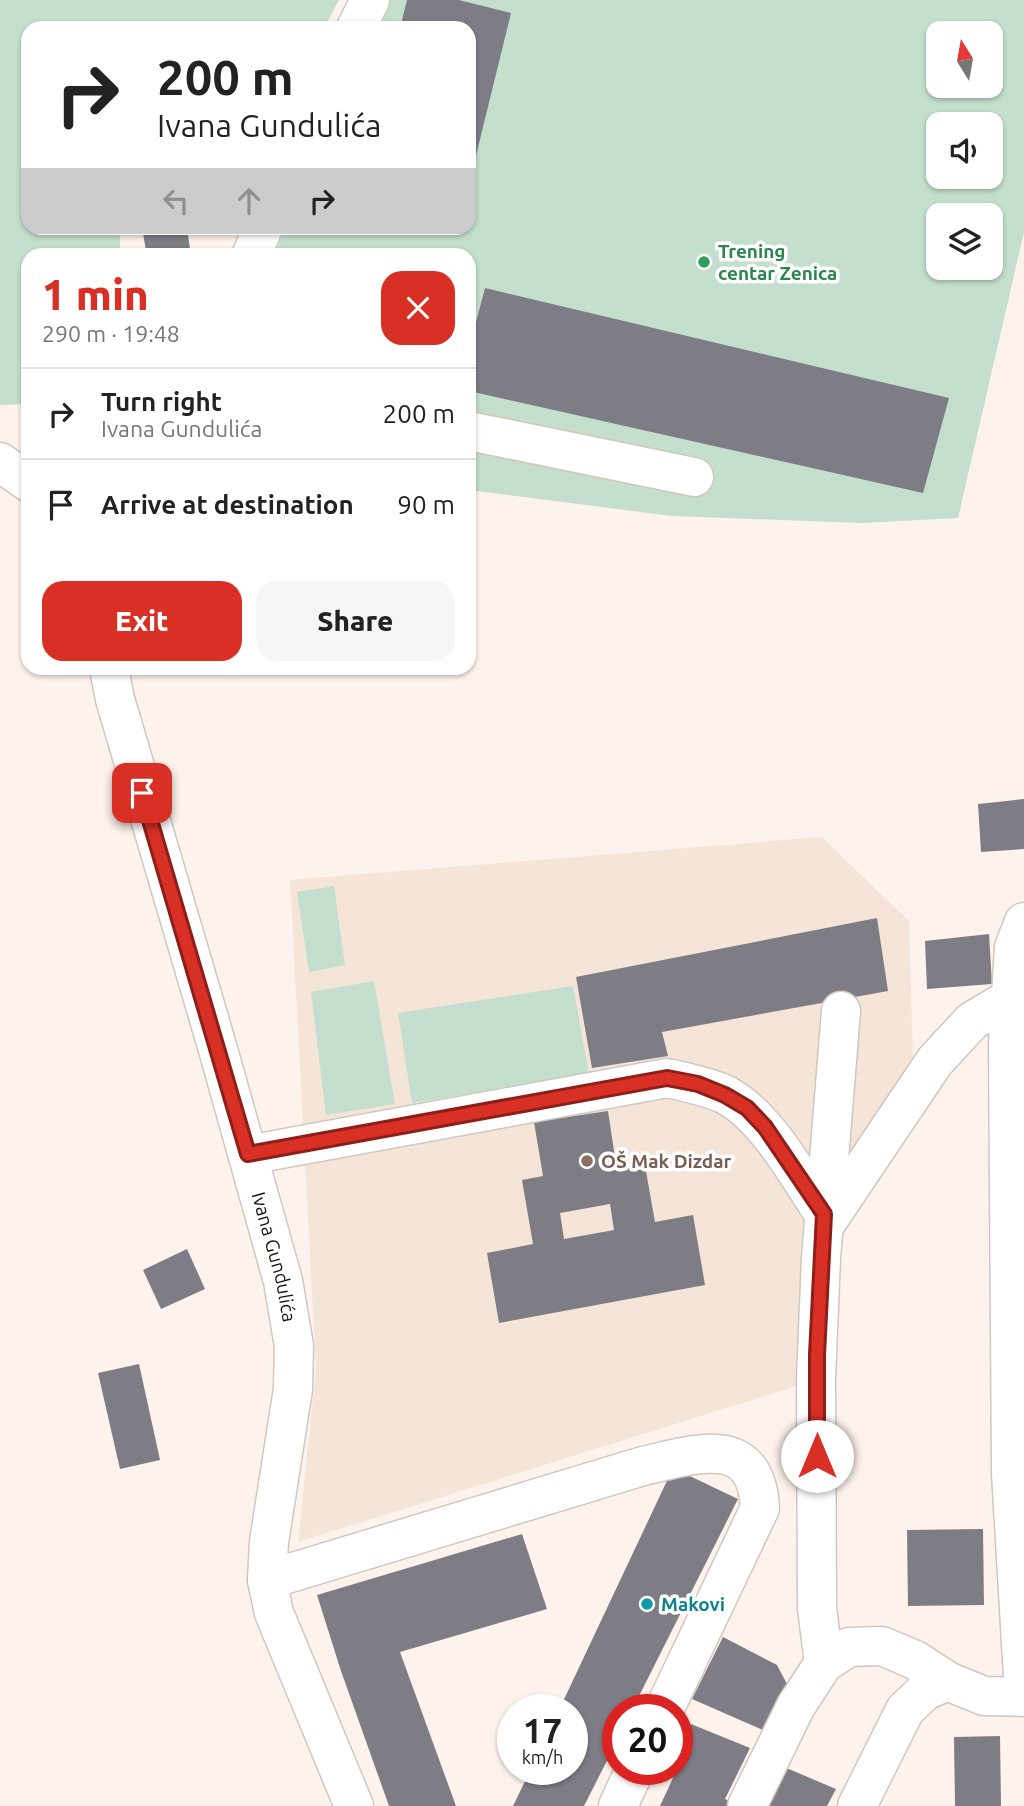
<!DOCTYPE html>
<meta charset="utf-8">
<style>
:root{--surface:#fff;--page:#f6f6f6;--text:#222;--muted:#767676;--line:#e0e0e0;--accent:#d93025}
body{margin:0;font-family:Ubuntu,sans-serif;background:var(--page);color:var(--text);height:100vh;display:flex;flex-direction:column;font-size:26px;white-space:nowrap}
*{box-sizing:border-box;margin:0}
p{font-size:23px;color:var(--muted)}
.icon{flex:none;width:38px;height:38px;fill:none;stroke:currentColor;stroke-width:2;stroke-linecap:round;stroke-linejoin:round}
.map{position:relative;flex:1;overflow:hidden}
.details{position:absolute;left:21px;top:248px;width:455px;height:427px;display:flex;flex-direction:column;background:var(--surface);border-radius:21px;box-shadow:0 2px 5px #0004}
.details>*{flex:none}
.hud{position:absolute;left:21px;top:21px;width:455px;height:214px;border-radius:21px;box-shadow:0 2px 5px #0004;background:#fff;color:var(--text);overflow:hidden}
.needle{width:46px;rotate:349deg}
.controls{position:absolute;left:926px;top:21px;display:grid;gap:14px}
.controls a{display:grid;place-items:center;width:77px;height:77px;border-radius:14px;background:var(--surface);box-shadow:0 2px 5px #0004;font-size:35px}
.speed{position:absolute;left:497px;top:1694px;display:flex;gap:14px;font-size:35px;font-weight:700;text-align:center}
.speed>*{display:grid;place-content:center;width:91px;height:91px;border-radius:50%;background:var(--surface);box-shadow:0 2px 5px #0004;line-height:1}
.speed small{font-size:18px;font-weight:400}
.speed .limit{border:10px solid #d22;background:#fff;color:#111}
.pin{position:absolute;display:grid;place-items:center;width:60px;height:60px;color:#fff;margin:-30px;border-radius:14px;box-shadow:0 4px 10px #0006}
.me{position:absolute;width:77px;margin:-38px;rotate:0deg;stroke-linejoin:round;filter:drop-shadow(0 0 5px #0008)}
.turn{display:flex;align-items:center;gap:24px;height:147px;padding:0 21px;font-size:32px}
.turn .icon{width:91px;height:91px;stroke-width:2.5}
.turn b{display:block;font-size:49px;line-height:60px}
.lanes{display:flex;align-items:center;height:66px;padding:0 21px;background:#0003;justify-content:center;gap:35px;direction:ltr}
.lanes .off{opacity:.35}
.round{display:grid;place-items:center;flex:none;width:74px;height:74px;border-radius:21px;background:var(--page)}
.summary{display:flex;align-items:center;justify-content:space-between;height:119px;padding:0 21px}
h1{font-size:42px;font-weight:800;line-height:52px;color:var(--accent)}
.button{display:flex;gap:14px;margin-top:auto;padding:14px 21px}
.button a{flex:1;height:80px;border-radius:21px;background:var(--accent);color:#fff;font-size:28px;font-weight:800;line-height:80px;text-align:center}
.button a+a{background:var(--page);color:var(--text)}
ul{padding:0;list-style:none}
li{display:flex;align-items:center;gap:21px;height:91px;padding:0 21px;border-top:2px solid var(--line)}
li div{flex:1}
li b{display:block;font-size:26px}
li em{font-style:normal}
.map>svg:first-child{display:block}
.built{fill:#f4e5d8}
.green{fill:#c4dfcd;fill-rule:evenodd}
.building{fill:#7e7c85;fill-rule:evenodd}
.lines{fill:none;stroke-linecap:round;stroke-linejoin:round}
.minor-casing{stroke:#d0c7bf;stroke-width:41}
.minor{stroke:#fff;stroke-width:38}
.route-casing{stroke:#8d1f18;stroke-width:18}
.route{stroke:#d93025;stroke-width:12}
.leisure-dot{fill:#2e9e5b;stroke:#fff;stroke-width:2.5}
.education-dot{fill:#8d6e63;stroke:#fff;stroke-width:2.5}
.culture-dot{fill:#0f9aa8;stroke:#fff;stroke-width:2.5}
.labels{text-anchor:middle;dominant-baseline:central;stroke-width:7;stroke-linejoin:round;paint-order:stroke}
.leisure-label{font-size:19px;font-weight:bold;fill:#27864d;stroke:#fff;text-anchor:start}
.education-label{font-size:19px;font-weight:bold;fill:#785e54;stroke:#fff;text-anchor:start}
.street-label{font-size:19px;fill:#151210;stroke:#fff}
.culture-label{font-size:19px;font-weight:bold;fill:#0d838f;stroke:#fff;text-anchor:start}
</style>
<div class="map">
<svg width="1024" height="1806" viewBox="0 0 1024 1806">
<rect width="100%" height="100%" fill="#fdf3ec"/>
<!-- built -->
<path class="built" d="M822,837L909,921L914,1094L823,1227L816,1380L298,1542L316,1369L290,880Z"/>
<!-- green -->
<g class="green">
<path d="M0,0H339L324,28H28V228H120V255L28,256V404L0,405Z"/>
<path d="M387,0H1024V232L958,518L862,523L672,516L469,490V256H273L286,228H469V28H375ZM938,33H990V86H938ZM938,124H990V177H938ZM938,215H990V268H938Z"/>
<path d="M334,886L345,965L309,972L297,892Z"/>
<path d="M374,981L395,1104L326,1115L311,992Z"/>
<path d="M573,986L589,1074L412,1103L398,1013Z"/>
</g>
<!-- building -->
<g class="building">
<path d="M407,0H459L511,13L470,180L469,28H400Z"/>
<path d="M142,228H187L191,256H147Z"/>
<path d="M485,288L949,398L923,493L469,391V349Z"/>
<path d="M1024,799V849L981,852L978,804Z"/>
<path d="M877,918L888,991L662,1032L668,1056L592,1068L576,977Z"/>
<path d="M989,934L992,984L927,989L925,941Z"/>
<path d="M608,1111L616,1164L644,1160L655,1222L693,1215L705,1285L499,1323L487,1253L533,1244L522,1180L543,1176L534,1122ZM610,1204L614,1230L564,1239L560,1213Z"/>
<path d="M187,1249L205,1289L161,1309L143,1270Z"/>
<path d="M139,1364L160,1460L120,1469L98,1373Z"/>
<path d="M673,1468L738,1499L632,1710H618V1739L584,1806H513L531,1769H572V1710H559Z"/>
<path d="M983,1529L984,1605L908,1606L907,1530Z"/>
<path d="M522,1534L547,1609L400,1652L456,1806H389L341,1671L317,1595Z"/>
<path d="M723,1637L777,1665L788,1686L765,1731L692,1699Z"/>
<path d="M691,1724L750,1748L725,1799L729,1801L727,1806H660L673,1778L668,1776L671,1769H677V1755Z"/>
<path d="M1000,1736L1001,1806H955L954,1737Z"/>
<path d="M777,1764L836,1789L827,1806H759Z"/>
</g>
<g class="lines">
<!-- minor casing -->
<g class="minor-casing">
<g id="minor">
<path d="M356,28L370,0"/>
<path d="M251,256L263,228"/>
<path d="M469,431L694,477"/>
<path d="M0,462L28,482"/>
<path id="s1" d="M109,668L115,699L217,1046L283,1281L294,1346L293,1389L269,1542L267,1580L274,1613L354,1806"/>
<path d="M1024,922L1014,947L1008,1045L1011,1473L1024,1694"/>
<path d="M841,1011L821,1258L816,1380L817,1608L824,1663L849,1647L882,1646L915,1660L947,1681L984,1696L1024,1697"/>
<path d="M248,1155L667,1078C686,1082 706,1086 724,1094C765,1114 799,1177 824,1214"/>
<path d="M824,1226L935,1061L972,1021L1011,998"/>
<path d="M267,1580L643,1466C693,1455 756,1431 760,1508L664,1710"/>
<path d="M618,1806L635,1769"/>
<path d="M747,1806L796,1706L824,1663"/>
<path d="M857,1806L905,1710L925,1691L947,1681"/>
</g>
</g>
<!-- minor -->
<use href="#minor" class="minor"/>
</g>
<g class="lines">
<!-- route casing -->
<g class="route-casing">
<path id="route" d="M142,793L248,1154L667,1078L698,1084L725,1095L747,1108L765,1127L824,1214L817,1355V1456"/>
</g>
<!-- route -->
<use href="#route" class="route"/>
</g>
<!-- markers -->
<circle class="leisure-dot" cx="704" cy="262" r="7"/>
<circle class="education-dot" cx="587" cy="1161" r="7"/>
<circle class="culture-dot" cx="647" cy="1604" r="7"/>
<g class="labels">
<!-- leisure labels -->
<g class="leisure-label">
<text x="718" y="251">Trening<tspan x="718" dy="22">centar Zenica</tspan></text>
</g>
<!-- education labels -->
<g class="education-label">
<text x="601" y="1161">OŠ Mak Dizdar</text>
</g>
<!-- street labels -->
<g class="street-label">
<text stroke="none"><textPath href="#s1" startOffset="612">Ivana Gundulića</textPath></text>
</g>
<!-- culture labels -->
<g class="culture-label">
<text x="661" y="1604">Makovi</text>
</g>
</g>
</svg>
<div class="controls">
<a><svg class="needle" viewBox="-14 -14 28 28"><path d="M0-13l5 13h-10z" fill="#e53935"/><path d="M0 13l5-13h-10z" fill="#767676"/></svg></a>
<a><svg class="icon" aria-label="sound" viewBox="0 0 24 24"><path d="M4 9h4l5-4v14l-5-4H4zM17 9q2 3 0 6"/></svg></a>
<a><svg class="icon" aria-label="layers" viewBox="0 0 24 24"><path d="M12 4l9 5-9 5-9-5zM3 14l9 5 9-5"/></svg></a>
</div>
<div class="speed"><div>17<small>km/h</small></div><div class="limit">20</div></div>
<div class="pin" style="left:142px;top:793px;background:#d93025"><svg class="icon" aria-label="arrive" viewBox="0 0 24 24"><path d="M6 21V4h12l-3 4 3 4H6"/></svg></div>
<svg class="me" style="left:817px;top:1456px" viewBox="-20 -20 40 40"><circle r="19" fill="#fff"/><path d="M0-13L10 11 0 6-10 11z" fill="#d93025"/></svg>
<div class="hud">
<div class="turn"><svg class="icon" aria-label="right" viewBox="0 0 24 24"><path d="M7 20v-9h11M14 6l5 5-5 5"/></svg><div><b>200 m</b>Ivana Gundulića</div></div>
<div class="lanes"><svg class="icon off" aria-label="left" viewBox="0 0 24 24"><path d="M17 20v-9H6M10 6l-5 5 5 5"/></svg><svg class="icon off" aria-label="ahead" viewBox="0 0 24 24"><path d="M12 20V5M6 11l6-6 6 6"/></svg><svg class="icon" aria-label="right" viewBox="0 0 24 24"><path d="M7 20v-9h11M14 6l5 5-5 5"/></svg></div>
</div>
<section class="details">
<div class="summary"><div><h1>1 min</h1><p>290 m · 19:48</p></div><a class="round" style="background:#d93025;color:#fff"><svg class="icon" aria-label="close" viewBox="0 0 24 24"><path d="M6 6l12 12M18 6L6 18"/></svg></a></div>
<ul>
<li><svg class="icon" aria-label="right" viewBox="0 0 24 24"><path d="M7 20v-9h11M14 6l5 5-5 5"/></svg><div><b>Turn right</b><p>Ivana Gundulića</p></div><em>200 m</em></li>
<li><svg class="icon" aria-label="arrive" viewBox="0 0 24 24"><path d="M6 21V4h12l-3 4 3 4H6"/></svg><div><b>Arrive at destination</b></div><em>90 m</em></li>
</ul>
<div class="button"><a>Exit</a><a>Share</a></div>
</section>
</div>
